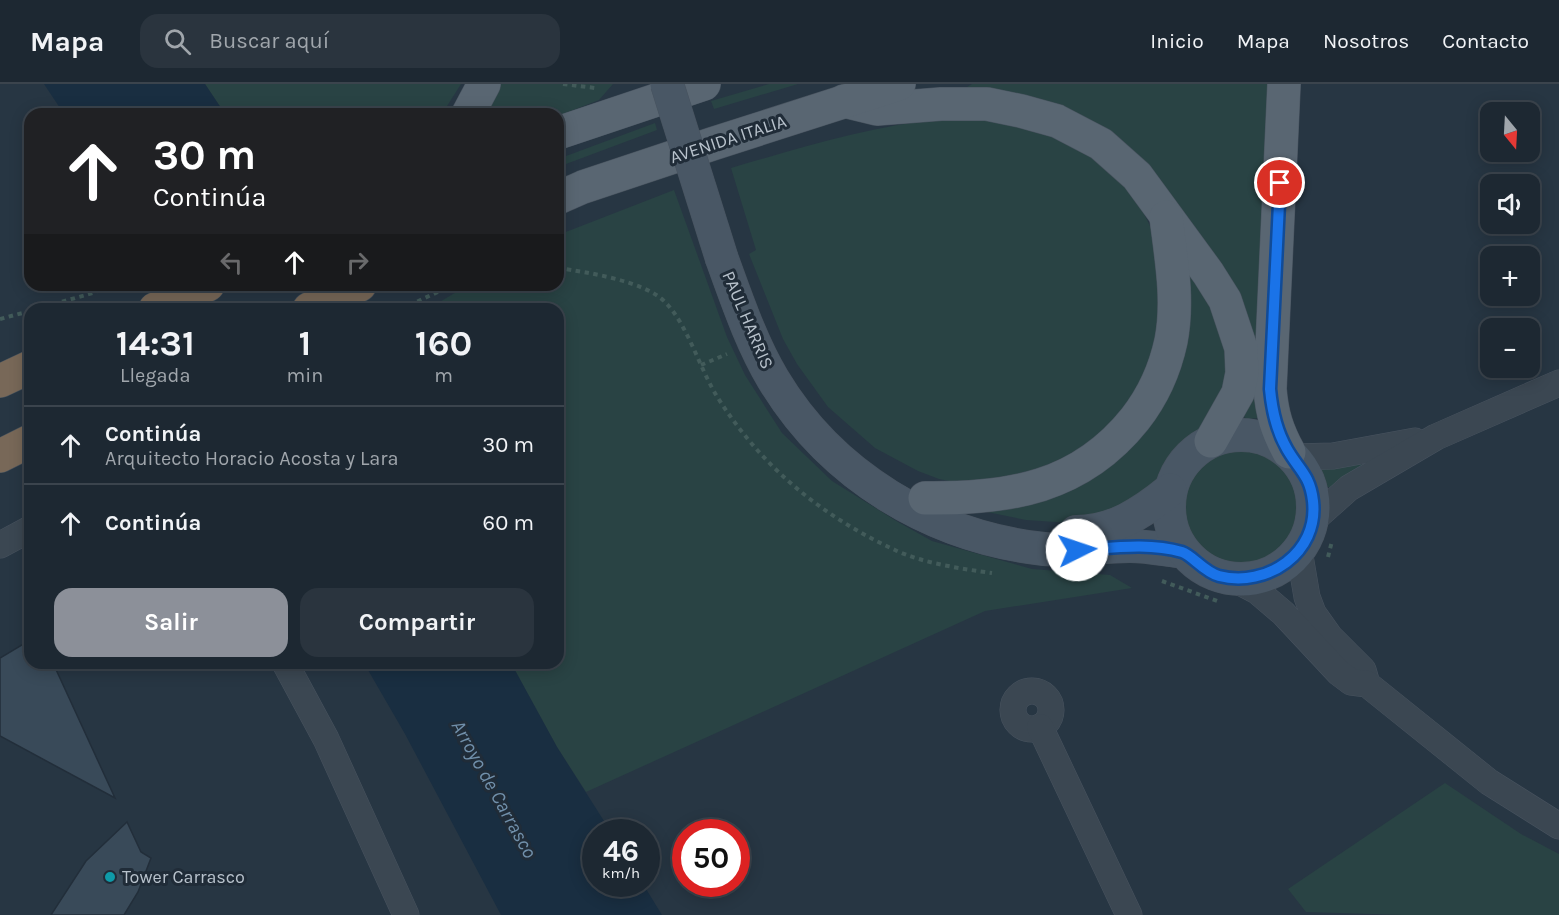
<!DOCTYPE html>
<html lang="es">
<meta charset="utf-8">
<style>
:root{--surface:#1d2832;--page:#2a343e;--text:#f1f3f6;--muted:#a0a6ac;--line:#3b444d;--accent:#8c9099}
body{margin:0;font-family:Karla,sans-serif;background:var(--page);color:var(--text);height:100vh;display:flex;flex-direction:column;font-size:22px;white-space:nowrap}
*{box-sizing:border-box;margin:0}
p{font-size:20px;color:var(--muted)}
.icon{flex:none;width:33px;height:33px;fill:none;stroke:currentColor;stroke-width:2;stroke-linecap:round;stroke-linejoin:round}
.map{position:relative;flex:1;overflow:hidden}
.sheet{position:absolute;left:24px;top:219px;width:540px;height:366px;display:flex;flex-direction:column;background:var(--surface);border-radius:18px;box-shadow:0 3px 15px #0003,0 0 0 2px var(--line)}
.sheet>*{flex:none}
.top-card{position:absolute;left:24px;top:24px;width:540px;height:183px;border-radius:18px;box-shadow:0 3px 15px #0003,0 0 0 2px var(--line);background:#202124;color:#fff;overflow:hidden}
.needle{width:39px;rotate:162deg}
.controls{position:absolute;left:1480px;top:18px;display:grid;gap:12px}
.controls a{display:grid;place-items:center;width:60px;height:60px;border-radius:12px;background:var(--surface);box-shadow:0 3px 15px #0003,0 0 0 2px var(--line);font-size:30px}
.speed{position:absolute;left:582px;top:735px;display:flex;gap:12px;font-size:30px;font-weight:700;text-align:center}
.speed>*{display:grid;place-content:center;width:78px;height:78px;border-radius:50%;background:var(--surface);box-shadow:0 3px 15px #0003,0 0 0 2px var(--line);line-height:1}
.speed small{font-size:15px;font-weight:400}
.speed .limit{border:9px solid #d22;background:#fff;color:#111}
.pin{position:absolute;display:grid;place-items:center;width:51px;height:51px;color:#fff;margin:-26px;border:3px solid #fff;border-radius:50%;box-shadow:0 2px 6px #0007}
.me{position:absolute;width:66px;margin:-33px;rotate:86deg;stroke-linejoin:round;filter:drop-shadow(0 0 4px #0008)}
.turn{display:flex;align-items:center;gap:21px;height:126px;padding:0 30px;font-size:27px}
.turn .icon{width:78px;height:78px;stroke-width:2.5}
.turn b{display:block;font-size:42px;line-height:51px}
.lanes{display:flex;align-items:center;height:57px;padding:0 30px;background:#0003;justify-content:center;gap:30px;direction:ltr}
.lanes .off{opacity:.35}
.eta{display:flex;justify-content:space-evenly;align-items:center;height:102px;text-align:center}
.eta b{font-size:36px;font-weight:700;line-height:42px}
.action{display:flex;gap:12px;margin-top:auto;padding:12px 30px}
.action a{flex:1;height:69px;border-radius:18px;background:var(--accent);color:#fff;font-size:24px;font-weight:700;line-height:69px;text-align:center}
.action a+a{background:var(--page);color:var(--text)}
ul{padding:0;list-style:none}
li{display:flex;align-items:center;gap:18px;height:78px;padding:0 30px;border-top:2px solid var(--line)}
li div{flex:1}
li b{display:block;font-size:22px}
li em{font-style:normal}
header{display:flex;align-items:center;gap:36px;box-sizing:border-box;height:84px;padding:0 30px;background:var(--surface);border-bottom:2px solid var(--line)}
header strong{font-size:28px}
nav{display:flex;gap:33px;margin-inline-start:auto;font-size:21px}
.search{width:420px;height:54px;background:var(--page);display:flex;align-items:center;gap:15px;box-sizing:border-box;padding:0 21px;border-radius:18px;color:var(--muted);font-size:22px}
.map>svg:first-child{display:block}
.green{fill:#294344}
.water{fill:#192e41}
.pier{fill:#273643}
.building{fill:#394a59;stroke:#222e3a;stroke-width:1.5}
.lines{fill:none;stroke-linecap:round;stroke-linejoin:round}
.street-casing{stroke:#48535f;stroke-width:27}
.secondary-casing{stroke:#48535f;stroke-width:34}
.primary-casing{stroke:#48535f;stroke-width:34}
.highway-casing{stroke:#46525d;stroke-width:34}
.path{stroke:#425b5a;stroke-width:4;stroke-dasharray:4.5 4.5;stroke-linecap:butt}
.street{stroke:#3b4752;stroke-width:26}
.secondary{stroke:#495765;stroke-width:33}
.primary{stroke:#596672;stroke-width:33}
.highway{stroke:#786858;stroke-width:33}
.secondary-bridge-casing{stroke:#48535f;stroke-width:34;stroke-linecap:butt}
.secondary-bridge{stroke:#495765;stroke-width:33}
.route-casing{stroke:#114b97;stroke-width:15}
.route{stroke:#1a73e8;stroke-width:10}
.culture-dot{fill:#0f9aa8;stroke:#202c38;stroke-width:2}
.labels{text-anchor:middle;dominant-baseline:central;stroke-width:6;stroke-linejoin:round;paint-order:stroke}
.street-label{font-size:18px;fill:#b8c2cc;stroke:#202c38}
.poi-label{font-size:18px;fill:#b8c2cc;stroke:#202c38;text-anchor:start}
.water-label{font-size:20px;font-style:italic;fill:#7190ab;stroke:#202c38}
</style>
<header>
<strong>Mapa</strong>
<div class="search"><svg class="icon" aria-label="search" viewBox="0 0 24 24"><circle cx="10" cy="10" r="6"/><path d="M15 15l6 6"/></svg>Buscar aquí</div>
<nav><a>Inicio</a><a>Mapa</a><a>Nosotros</a><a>Contacto</a></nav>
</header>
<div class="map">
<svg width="1559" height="831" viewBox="0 0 1559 831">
<rect width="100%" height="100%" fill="#273643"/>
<!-- green -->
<g class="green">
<path d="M205,0H461L442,30H225Z"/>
<path d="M499,0H613L599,16L558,32V30H483Z"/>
<path d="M769,0H798L714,25L711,17Z"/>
<path d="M972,0H1276L1259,334L1247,335L1244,333L1251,318L1253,249L1246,227L1157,101L968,5L967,3Z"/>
<path d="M942,35L988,36L1011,40L1056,53L1087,69L1122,99L1141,124L1155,152L1167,198L1143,310L1063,384L964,400L939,395L918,387L875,364L828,323L797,280L783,255L749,170L756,166L731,84C800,64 870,42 942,35Z"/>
<path d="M655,39L657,46L558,83V75Z"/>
<path d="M674,106L727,253L745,291L782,349L832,397L898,438L932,457L1032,485L1110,491L1132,504L985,527L586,708L557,663L511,579H558V225H428L468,201H558V151Z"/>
<path d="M1188,188L1199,196L1234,280L1205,347L1181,364L1161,393L1134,419L1071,439L1026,436L987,428L986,427L1106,385L1120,374L1145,348Z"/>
<circle cx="1237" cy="423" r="60"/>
<path d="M1365,380L1330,404L1326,402L1319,387L1320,384Z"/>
<path d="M1445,699L1521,750L1559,770V831H1404L1306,828L1288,805Z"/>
</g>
<!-- water -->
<g class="water">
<path d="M44,0H205L225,30H64Z"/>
<path d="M364,579H511L557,663L611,748H596V800H643L662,831H501L405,650Z"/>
</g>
<!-- pier -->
<path class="pier" d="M167,201H327L338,225H178Z"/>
<!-- building -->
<g class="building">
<path d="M30,556V579H53L115,714L0,652V574Z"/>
<path d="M127,738L141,768L151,774L138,808L124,831H51L86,777Z"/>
</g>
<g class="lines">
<!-- street casing -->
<g class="street-casing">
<g id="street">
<path d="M1294,373L1333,372L1415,357"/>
<path d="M1312,437L1349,404L1436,353L1559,299"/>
<path d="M0,461L30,445"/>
<path d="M1299,466L1307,513L1313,529L1330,553L1363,586L1367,600"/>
<path d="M1236,496L1257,507L1283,529L1339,589L1351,598L1367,600L1489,698L1559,742"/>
<path d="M285,579L326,655L406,831"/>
<circle cx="1032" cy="626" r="19"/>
<path d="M1040,643L1129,831"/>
</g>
</g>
<!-- secondary casing -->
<g class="secondary-casing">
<g id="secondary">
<path d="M722,175C737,216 751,258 773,295C831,392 933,453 1044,465C1075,468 1100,462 1130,462C1148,462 1166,466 1184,468"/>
<circle cx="1241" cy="423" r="72"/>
<path d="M1076,448C1113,448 1142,429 1170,406"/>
</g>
</g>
<!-- primary casing -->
<g class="primary-casing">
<g id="primary">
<path d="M1284,0L1270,305C1272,330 1277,346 1289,368"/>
<path d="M844,17L877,25L941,20H987L1021,27L1057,37L1101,60L1137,92L1208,189L1225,216L1241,264L1242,289L1238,309L1211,357"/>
<path d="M468,30L484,0"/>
<path d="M558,49L704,0"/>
<path d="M558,114L583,103L712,60L899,0"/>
<path d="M925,414C1009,415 1080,404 1135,335C1153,312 1165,285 1171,257C1179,216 1171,174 1166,133"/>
</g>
</g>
<!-- highway casing -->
<g class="highway-casing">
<g id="highway">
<path d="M155,225L208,201"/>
<path d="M309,225L360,201"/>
<path d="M0,297L30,283"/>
<path d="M0,372L30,357"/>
</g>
</g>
<!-- path -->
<g class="path">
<path d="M563,0L595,4"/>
<path d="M558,184C586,188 645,197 665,218C688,241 700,286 718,314C761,382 821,432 895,466C922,479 962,485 992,489"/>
<path d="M36,225L93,209L110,201"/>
<path d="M401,225L453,201"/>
<path d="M0,235L30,227"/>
<path d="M701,281L727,270"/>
<path d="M1328,473L1332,457"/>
<path d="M1162,497L1220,518"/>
</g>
<!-- street -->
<use href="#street" class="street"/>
<!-- secondary -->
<use href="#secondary" class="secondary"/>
<!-- primary -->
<use href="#primary" class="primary"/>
<!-- highway -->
<use href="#highway" class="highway"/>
<!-- secondary-bridge casing -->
<g class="secondary-bridge-casing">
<path id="secondary-bridge" d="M667,0L722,175"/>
</g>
<!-- secondary-bridge -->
<use href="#secondary-bridge" class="secondary-bridge"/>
</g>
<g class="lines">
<!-- route casing -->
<g class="route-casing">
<path id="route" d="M1077,466C1111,464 1148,458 1182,468C1192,471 1204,488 1219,492C1267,504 1319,469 1313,417C1310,391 1299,386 1287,365C1276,346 1272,327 1270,305L1280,99"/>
</g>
<!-- route -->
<use href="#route" class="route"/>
</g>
<!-- markers -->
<circle class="culture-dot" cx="110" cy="793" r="6"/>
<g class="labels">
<!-- street labels -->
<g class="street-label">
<text transform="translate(728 55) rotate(-18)">AVENIDA ITALIA</text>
<text transform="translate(748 236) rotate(67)">PAUL HARRIS</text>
</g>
<!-- poi labels -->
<g class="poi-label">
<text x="122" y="793">Tower Carrasco</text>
</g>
<!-- water labels -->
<g class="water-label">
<text transform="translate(494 705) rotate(61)">Arroyo de Carrasco</text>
</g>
</g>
</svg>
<div class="controls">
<a><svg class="needle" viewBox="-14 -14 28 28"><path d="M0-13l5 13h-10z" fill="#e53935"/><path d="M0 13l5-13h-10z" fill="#a0a6ac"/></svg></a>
<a><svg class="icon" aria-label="sound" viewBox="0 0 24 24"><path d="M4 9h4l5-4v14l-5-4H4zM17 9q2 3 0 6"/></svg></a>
<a>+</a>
<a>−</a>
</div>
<div class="speed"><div>46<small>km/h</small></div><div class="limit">50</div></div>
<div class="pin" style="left:1280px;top:99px;background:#d93025"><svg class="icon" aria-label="arrive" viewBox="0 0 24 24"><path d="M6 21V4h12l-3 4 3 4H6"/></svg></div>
<svg class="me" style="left:1077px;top:466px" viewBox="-20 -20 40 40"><circle r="19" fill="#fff"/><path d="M0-13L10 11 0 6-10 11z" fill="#1a73e8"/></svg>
<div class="top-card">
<div class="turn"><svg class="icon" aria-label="ahead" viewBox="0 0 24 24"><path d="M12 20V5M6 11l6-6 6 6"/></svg><div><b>30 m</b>Continúa</div></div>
<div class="lanes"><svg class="icon off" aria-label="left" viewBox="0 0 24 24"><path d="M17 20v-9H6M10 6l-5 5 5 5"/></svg><svg class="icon" aria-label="ahead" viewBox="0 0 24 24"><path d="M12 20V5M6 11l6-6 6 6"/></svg><svg class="icon off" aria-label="right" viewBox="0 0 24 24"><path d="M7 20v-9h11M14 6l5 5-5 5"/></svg></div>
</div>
<section class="sheet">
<div class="eta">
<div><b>14:31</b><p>Llegada</p></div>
<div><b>1</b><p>min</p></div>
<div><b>160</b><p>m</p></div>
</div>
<ul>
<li><svg class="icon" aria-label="ahead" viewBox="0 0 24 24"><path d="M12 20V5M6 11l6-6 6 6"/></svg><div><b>Continúa</b><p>Arquitecto Horacio Acosta y Lara</p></div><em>30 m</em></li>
<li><svg class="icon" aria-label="ahead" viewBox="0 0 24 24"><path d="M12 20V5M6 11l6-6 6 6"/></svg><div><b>Continúa</b></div><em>60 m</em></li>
</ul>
<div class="action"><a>Salir</a><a>Compartir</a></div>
</section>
</div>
